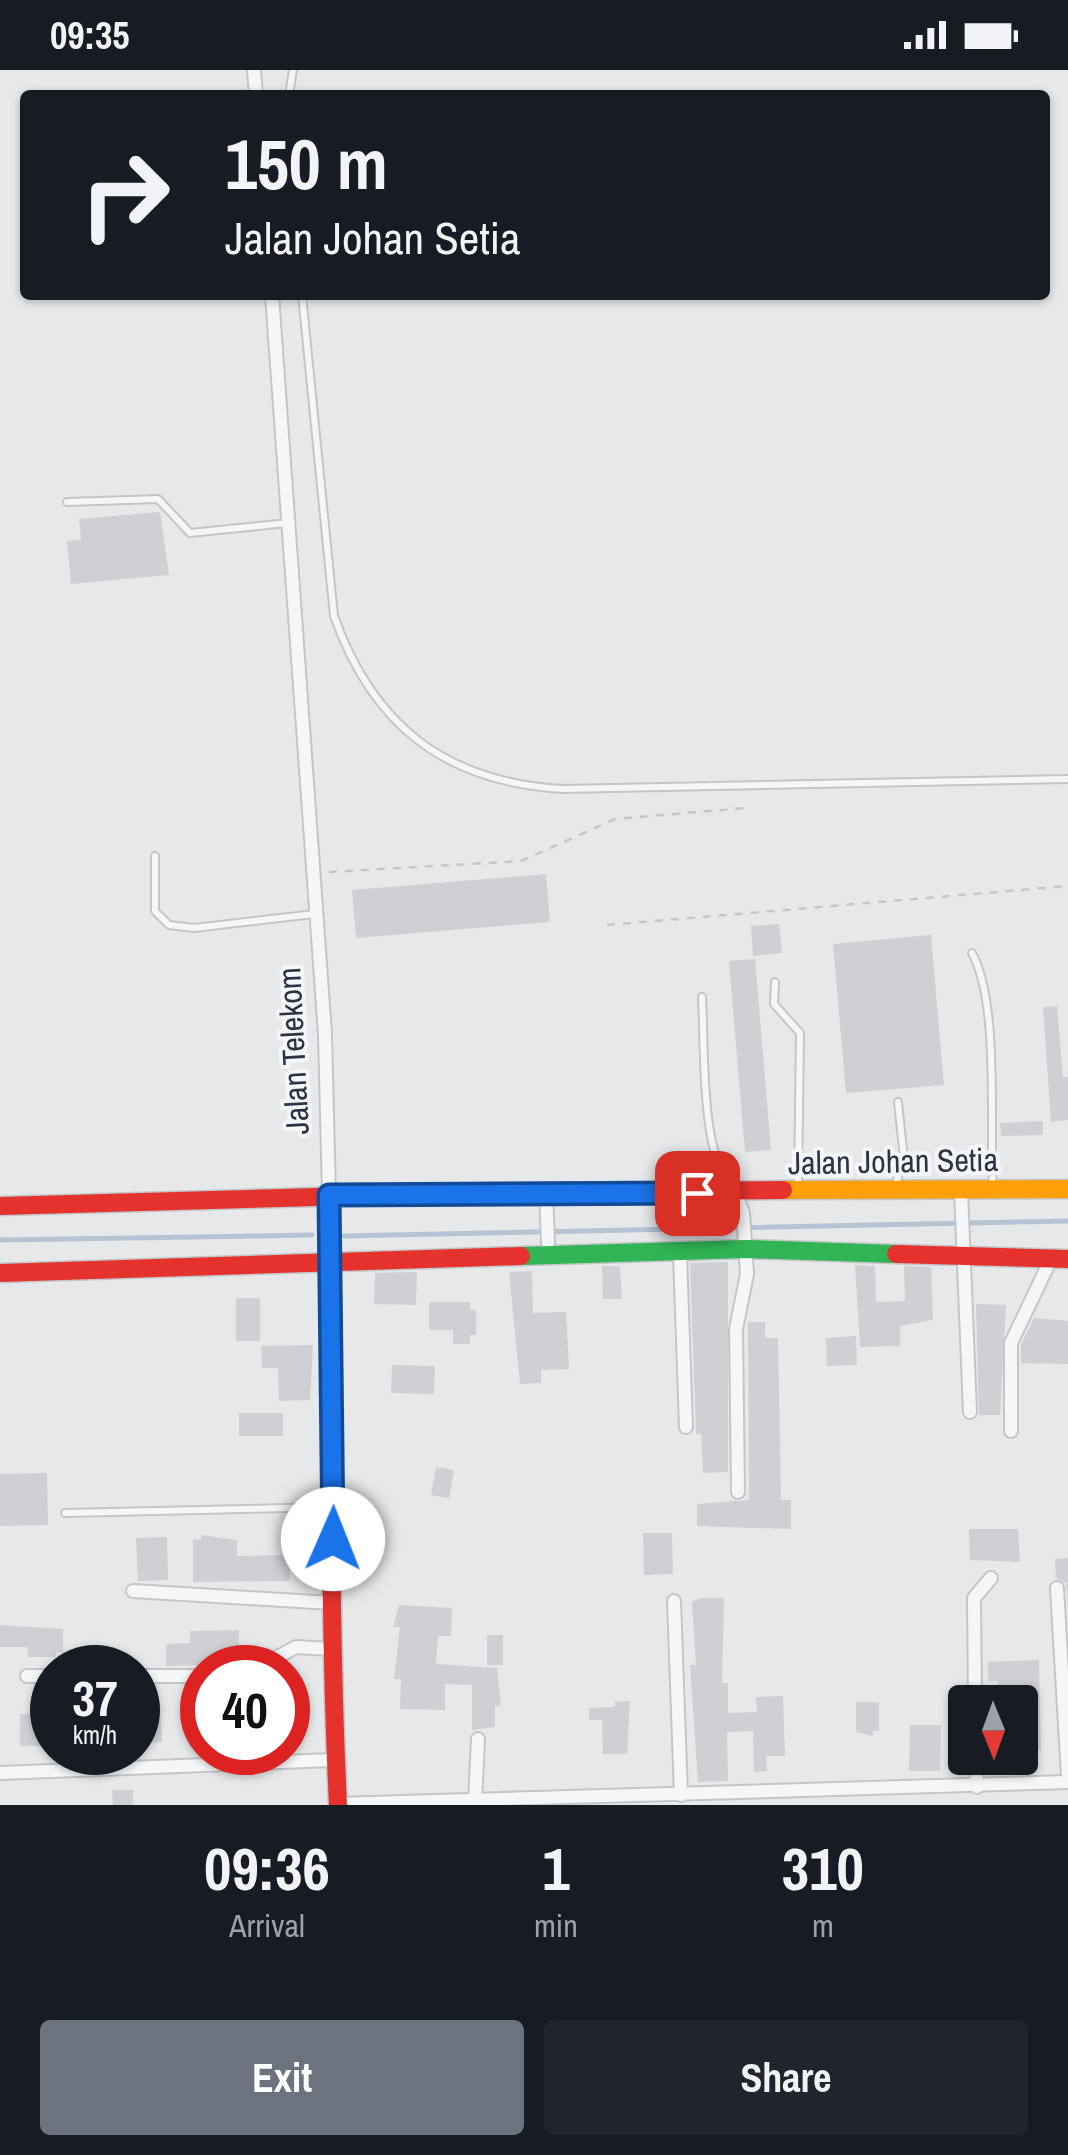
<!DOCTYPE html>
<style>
:root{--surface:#171b24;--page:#20242c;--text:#f1f3f6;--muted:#9ea1a6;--accent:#6c737f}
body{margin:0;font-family:"Archivo Narrow",sans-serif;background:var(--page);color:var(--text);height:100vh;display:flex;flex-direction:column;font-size:38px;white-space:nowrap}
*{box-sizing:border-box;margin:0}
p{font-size:32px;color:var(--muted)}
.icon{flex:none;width:55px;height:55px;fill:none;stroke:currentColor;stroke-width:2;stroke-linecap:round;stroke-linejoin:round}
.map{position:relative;height:1735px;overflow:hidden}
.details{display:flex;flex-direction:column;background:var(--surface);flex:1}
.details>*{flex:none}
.banner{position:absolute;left:20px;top:20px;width:1030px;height:210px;border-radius:10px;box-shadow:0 2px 8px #0004;background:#171b24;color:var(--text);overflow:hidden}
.needle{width:65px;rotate:179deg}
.fabs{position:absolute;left:948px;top:1615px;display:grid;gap:20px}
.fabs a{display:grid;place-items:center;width:90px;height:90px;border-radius:10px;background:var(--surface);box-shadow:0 2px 8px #0004;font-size:50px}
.speed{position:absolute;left:30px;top:1575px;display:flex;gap:20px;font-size:50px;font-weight:700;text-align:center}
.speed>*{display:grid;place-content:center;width:130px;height:130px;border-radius:50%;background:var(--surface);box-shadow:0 2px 8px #0004;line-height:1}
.speed small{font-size:25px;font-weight:400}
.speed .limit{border:15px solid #d22;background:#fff;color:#111}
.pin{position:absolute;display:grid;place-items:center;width:85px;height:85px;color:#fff;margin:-42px;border-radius:20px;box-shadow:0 5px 15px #0006}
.me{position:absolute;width:110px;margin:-55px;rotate:1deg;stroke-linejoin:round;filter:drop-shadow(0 0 8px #0008)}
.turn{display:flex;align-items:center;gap:35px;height:210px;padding:0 40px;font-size:45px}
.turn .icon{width:130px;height:130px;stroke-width:2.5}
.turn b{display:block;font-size:70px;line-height:85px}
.eta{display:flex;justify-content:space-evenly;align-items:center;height:170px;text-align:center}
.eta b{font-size:60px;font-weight:700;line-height:70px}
.primary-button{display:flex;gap:20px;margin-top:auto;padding:20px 40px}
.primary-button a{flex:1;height:115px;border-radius:10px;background:var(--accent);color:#fff;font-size:40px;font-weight:700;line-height:115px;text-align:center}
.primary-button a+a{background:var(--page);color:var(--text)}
.status{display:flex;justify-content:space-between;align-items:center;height:70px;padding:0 50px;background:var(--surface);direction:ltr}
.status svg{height:28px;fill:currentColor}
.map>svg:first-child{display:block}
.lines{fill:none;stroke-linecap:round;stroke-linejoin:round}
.stream{stroke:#b4c4d5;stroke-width:5}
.building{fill:#ced0d3}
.lane-casing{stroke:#c4c6c8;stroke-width:10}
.street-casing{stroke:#c4c6c8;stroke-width:16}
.fast-casing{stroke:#c4c6c8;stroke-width:21}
.slow-casing{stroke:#c4c6c8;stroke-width:21}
.jam-casing{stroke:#c4c6c8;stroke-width:21}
.path{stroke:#c5c6ca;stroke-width:2.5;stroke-dasharray:8 8;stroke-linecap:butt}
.lane{stroke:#f5f6f7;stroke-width:6}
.street{stroke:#f5f6f7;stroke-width:12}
.fast{stroke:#30b455;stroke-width:18}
.slow{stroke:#ff9f0a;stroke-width:18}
.jam{stroke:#e5322d;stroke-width:18}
.route-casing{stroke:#114b97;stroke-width:25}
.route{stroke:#1a73e8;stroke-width:18}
.labels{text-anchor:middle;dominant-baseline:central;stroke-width:8;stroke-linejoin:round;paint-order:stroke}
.street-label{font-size:32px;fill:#2b3445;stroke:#f4f6f9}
</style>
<div class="status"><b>09:35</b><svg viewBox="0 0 49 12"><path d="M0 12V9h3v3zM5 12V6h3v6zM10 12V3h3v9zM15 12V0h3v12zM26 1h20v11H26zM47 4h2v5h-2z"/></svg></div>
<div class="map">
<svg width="1068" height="1735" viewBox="0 0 1068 1735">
<rect width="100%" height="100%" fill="#e6e8ea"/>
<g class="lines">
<!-- stream -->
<g class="stream">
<path d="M344,1166L1068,1151"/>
<path d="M0,1170L312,1165"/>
</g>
</g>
<!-- building -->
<g class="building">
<path d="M160,442L169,505L71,514L67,471L81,470L79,449Z"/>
<path d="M546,804L550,852L356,868L352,820Z"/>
<path d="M779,854L782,883L753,886L751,856Z"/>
<path d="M931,865L944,1015L846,1023L833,874Z"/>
<path d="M755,889L771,1080L745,1082L729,891Z"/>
<path d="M1057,936L1063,1007H1068V1050L1051,1052L1043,937Z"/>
<path d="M1043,1051V1065L1001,1066L1000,1053Z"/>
<path d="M728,1192V1402L703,1403L701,1364H696L690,1193Z"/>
<path d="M855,1195L875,1196L876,1232L905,1231L904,1196L931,1197L933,1250L900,1256V1276L860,1277Z"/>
<path d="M602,1196H620L622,1229H603Z"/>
<path d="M532,1201L533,1243L566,1242L569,1299L541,1300V1313L520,1314L509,1202Z"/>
<path d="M417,1202L416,1235L374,1234L375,1203Z"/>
<rect x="236" y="1228" width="24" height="43"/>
<path d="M429,1232H470V1240H476V1265H470V1274H453V1260H429Z"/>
<path d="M976,1234L1006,1235L1000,1345H979Z"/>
<path d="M1034,1248L1068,1251V1294L1021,1293V1275Z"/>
<path d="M748,1252H765V1268H778L781,1430H791V1459L697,1456V1434L749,1430Z"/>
<path d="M856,1266L857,1295L827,1296L826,1268Z"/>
<path d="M313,1275L310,1330L279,1331L278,1298H262L261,1276Z"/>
<path d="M392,1295L435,1296L434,1324L391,1323Z"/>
<rect x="239" y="1343" width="44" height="23"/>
<path d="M436,1397L454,1400L449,1428L431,1425Z"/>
<path d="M47,1403L48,1455L0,1456V1404Z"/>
<path d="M969,1459H1018L1020,1492L970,1490Z"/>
<path d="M643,1463H672L673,1504L644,1505Z"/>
<path d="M201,1465L237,1470V1486L290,1485V1511L193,1512V1469L201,1470Z"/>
<path d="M167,1467L168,1510L138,1511L136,1468Z"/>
<path d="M1068,1488V1535L1066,1513L1056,1508L1055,1489Z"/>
<path d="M700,1528H724L722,1613H728V1643L757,1642L756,1627L783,1626L785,1686H766L767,1701L754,1702L753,1661L727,1662L728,1711L698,1712L690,1595H696L692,1532Z"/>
<path d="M399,1535L452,1538L451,1566H438L436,1594L497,1598L501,1636H495V1657L472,1660V1615L445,1614V1640L400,1639L401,1609H394L400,1557H393Z"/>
<path d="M0,1555L63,1559V1582H56V1587H28L27,1577H0Z"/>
<path d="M239,1560V1576L250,1575L251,1589L239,1590V1594L166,1596V1574L190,1573V1561Z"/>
<rect x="487" y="1565" width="16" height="30"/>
<path d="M1039,1590L1041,1680H1033V1693H1020V1632H998V1611H988V1592Z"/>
<path d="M138,1627H154V1633H160L162,1672L138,1673Z"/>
<path d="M630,1631L627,1684H603L602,1650H589V1638L615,1637V1632Z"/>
<path d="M856,1632H879V1661H873V1666L856,1662Z"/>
<path d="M32,1638H45V1676H20V1644H32Z"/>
<path d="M910,1655H941L940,1701H909Z"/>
<path d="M112,1720H133V1735H113Z"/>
</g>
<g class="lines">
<!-- lane casing -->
<g class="lane-casing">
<g id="lane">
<path d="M289,25L293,0"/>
<path d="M302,225L334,546C373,656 446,712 562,719L1068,709"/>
<path d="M67,432L158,429L190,463L287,453"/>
<path d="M155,786V841L169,855L194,858L314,844"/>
<path d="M972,883C1000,935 989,1055 993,1118"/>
<path d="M775,912L774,934L800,963L798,1118"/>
<path d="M702,927C705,978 700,1080 731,1119"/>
<path d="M894,1119L904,1089L898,1032"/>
<path d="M65,1443L333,1437"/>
</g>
</g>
<!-- street casing -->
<g class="street-casing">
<g id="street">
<path d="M254,0L256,25"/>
<path d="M272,225L325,964L329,1125"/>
<path d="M961,1120L970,1342"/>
<path d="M546,1122L548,1173"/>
<path d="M735,1123L743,1143L747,1204L736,1259L738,1422"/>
<path d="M680,1183L686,1357"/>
<path d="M1011,1361V1273L1051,1189"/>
<path d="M1057,1518L1068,1707"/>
<path d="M133,1521L331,1533"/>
<path d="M674,1531L681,1725"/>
<path d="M257,1598L296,1577L330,1579"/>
<path d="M27,1606H52"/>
<path d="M138,1606H202"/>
<path d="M975,1632L974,1528L991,1508"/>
<path d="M976,1688L977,1717"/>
<path d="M0,1703L333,1690"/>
<path d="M475,1732L478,1669"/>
<path d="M337,1734L1068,1712"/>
</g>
</g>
<!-- fast casing -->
<g class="fast-casing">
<path id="fast" d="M521,1186L745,1179L896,1184"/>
</g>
<!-- slow casing -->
<g class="slow-casing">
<path id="slow" d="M783,1120L1068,1119"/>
</g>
<!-- jam casing -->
<g class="jam-casing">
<g id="jam">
<path d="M329,1125C332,1328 328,1532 338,1735"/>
<path d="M0,1136L491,1122L783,1120"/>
<path d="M896,1184L1068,1189"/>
<path d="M0,1203L521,1186"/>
</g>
</g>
<!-- path -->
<g class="path">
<path d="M329,802L521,791L615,749L745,738"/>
<path d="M607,855L1068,816"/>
</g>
<!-- lane -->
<use href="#lane" class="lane"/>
<!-- street -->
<use href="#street" class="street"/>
<!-- fast -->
<use href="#fast" class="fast"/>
<!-- slow -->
<use href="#slow" class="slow"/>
<!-- jam -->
<use href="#jam" class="jam"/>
</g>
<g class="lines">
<!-- route casing -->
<g class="route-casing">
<path id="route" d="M333,1469L329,1125L697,1123"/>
</g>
<!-- route -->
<use href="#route" class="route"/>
</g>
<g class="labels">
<!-- street labels -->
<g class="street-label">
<text transform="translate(293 981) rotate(-93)">Jalan Telekom</text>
<text transform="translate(893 1091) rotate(-1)">Jalan Johan Setia</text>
</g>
</g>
</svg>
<div class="fabs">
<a><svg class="needle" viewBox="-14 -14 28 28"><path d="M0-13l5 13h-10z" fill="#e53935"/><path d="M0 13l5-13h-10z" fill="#9ea1a6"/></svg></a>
</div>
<div class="speed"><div>37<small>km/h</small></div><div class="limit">40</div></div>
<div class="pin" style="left:697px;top:1123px;background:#d93025"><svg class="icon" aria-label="arrive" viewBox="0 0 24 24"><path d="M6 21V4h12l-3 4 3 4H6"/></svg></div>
<svg class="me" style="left:333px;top:1469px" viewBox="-20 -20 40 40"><circle r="19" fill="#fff"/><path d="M0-13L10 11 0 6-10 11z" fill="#1a73e8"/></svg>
<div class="banner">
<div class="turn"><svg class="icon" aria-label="right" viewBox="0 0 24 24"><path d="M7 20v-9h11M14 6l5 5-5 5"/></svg><div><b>150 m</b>Jalan Johan Setia</div></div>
</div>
</div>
<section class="details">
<div class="eta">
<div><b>09:36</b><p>Arrival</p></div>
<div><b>1</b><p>min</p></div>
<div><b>310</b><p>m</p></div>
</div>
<div class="primary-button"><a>Exit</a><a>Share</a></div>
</section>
